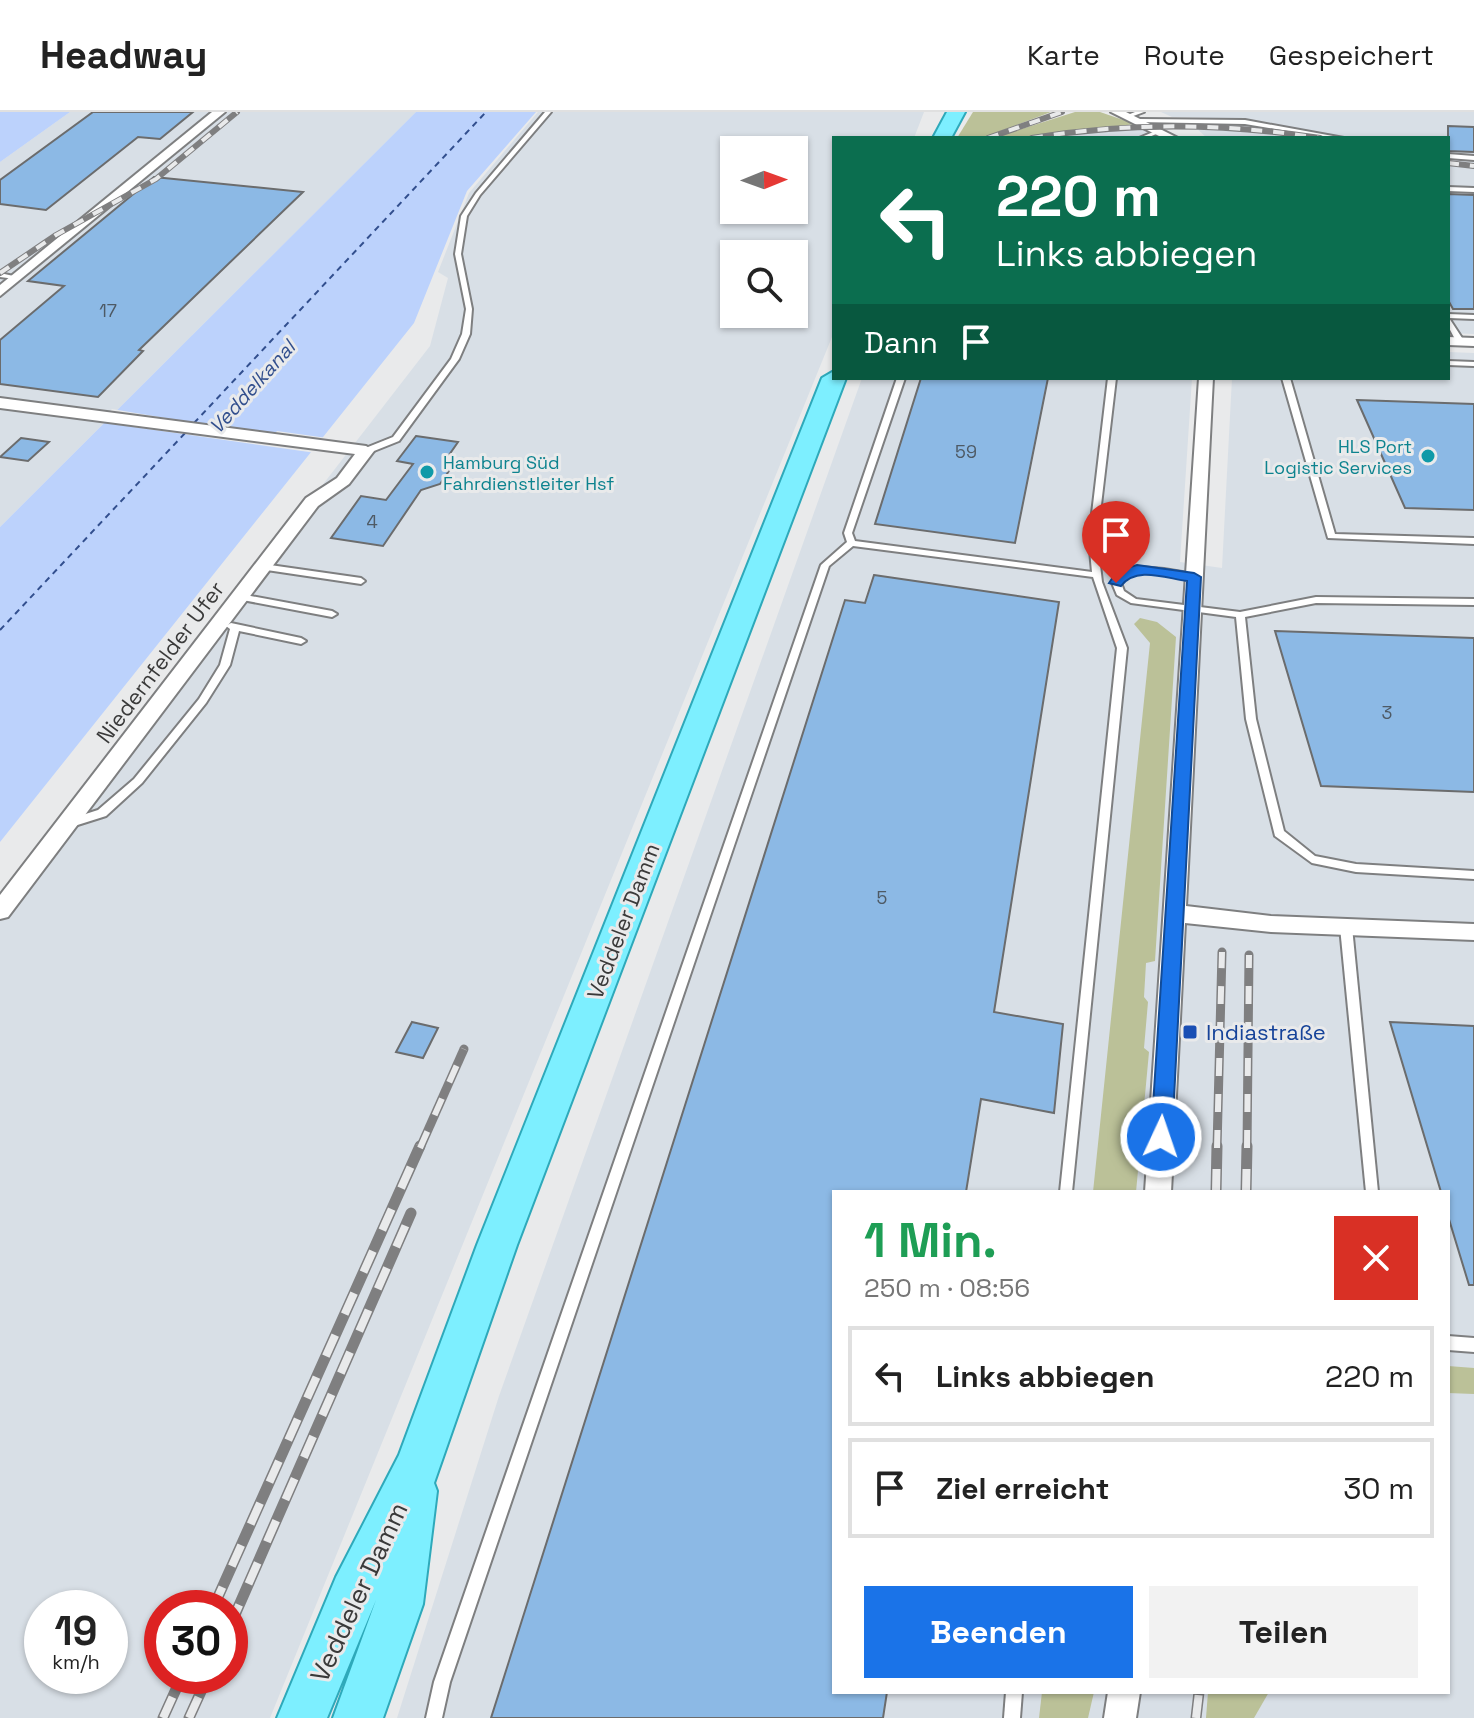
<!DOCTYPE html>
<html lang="de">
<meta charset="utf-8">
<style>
:root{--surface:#fff;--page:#f2f2f2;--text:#222;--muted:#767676;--line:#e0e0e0;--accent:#1a73e8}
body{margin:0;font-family:"Space Grotesk",sans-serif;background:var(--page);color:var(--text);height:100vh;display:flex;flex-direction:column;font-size:30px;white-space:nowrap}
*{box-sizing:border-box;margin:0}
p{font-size:26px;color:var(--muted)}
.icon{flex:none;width:44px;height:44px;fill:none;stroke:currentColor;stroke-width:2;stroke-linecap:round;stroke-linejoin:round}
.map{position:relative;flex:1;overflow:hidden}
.side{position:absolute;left:832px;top:1078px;width:618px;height:504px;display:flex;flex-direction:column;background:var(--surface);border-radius:0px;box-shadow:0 2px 6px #0004}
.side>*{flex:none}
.hud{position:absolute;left:832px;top:24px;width:618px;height:244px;border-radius:0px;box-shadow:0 2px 6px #0004;background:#0b6e4f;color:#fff;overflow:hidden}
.needle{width:52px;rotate:89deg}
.fabs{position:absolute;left:720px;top:24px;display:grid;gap:16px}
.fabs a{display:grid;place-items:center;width:88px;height:88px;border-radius:0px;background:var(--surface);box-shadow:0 2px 6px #0004;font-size:40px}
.speed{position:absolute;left:24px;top:1478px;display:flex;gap:16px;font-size:40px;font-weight:700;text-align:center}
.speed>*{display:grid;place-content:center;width:104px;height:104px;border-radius:50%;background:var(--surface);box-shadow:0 2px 6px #0004;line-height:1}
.speed small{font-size:20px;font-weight:400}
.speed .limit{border:12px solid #d22;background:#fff;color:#111}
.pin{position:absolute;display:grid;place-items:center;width:68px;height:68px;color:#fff;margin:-82px -34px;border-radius:50% 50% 50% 0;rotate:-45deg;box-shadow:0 0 8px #0007}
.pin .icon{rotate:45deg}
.me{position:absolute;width:88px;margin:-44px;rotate:3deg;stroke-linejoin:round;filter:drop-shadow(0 0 6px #0008)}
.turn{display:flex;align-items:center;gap:28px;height:168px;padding:0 32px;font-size:36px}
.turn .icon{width:104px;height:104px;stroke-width:2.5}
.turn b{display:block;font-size:56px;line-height:68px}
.then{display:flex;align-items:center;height:76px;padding:0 32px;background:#0003;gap:16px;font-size:30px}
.round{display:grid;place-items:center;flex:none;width:84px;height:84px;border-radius:0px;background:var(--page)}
.overview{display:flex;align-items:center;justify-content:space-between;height:136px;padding:0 32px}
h1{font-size:48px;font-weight:800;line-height:60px;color:#1e9e55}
.cta{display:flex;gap:16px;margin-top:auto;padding:16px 32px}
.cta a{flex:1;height:92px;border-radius:0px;background:var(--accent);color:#fff;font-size:32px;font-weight:800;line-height:92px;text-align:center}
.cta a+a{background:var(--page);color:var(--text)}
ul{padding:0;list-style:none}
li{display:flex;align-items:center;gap:24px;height:100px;margin:0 16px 12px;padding:0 16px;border:4px solid var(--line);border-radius:0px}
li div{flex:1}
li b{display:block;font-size:30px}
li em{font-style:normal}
header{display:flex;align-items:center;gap:48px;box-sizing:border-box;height:112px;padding:0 40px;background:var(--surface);border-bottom:2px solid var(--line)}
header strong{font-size:38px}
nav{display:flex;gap:44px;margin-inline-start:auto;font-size:28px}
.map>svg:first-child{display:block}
.built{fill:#d8dfe6;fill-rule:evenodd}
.green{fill:#bbc198}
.water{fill:#bcd2fc}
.pier{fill:#e9eaeb}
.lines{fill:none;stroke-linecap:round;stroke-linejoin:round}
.ferry{stroke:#324f8e;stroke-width:2;stroke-dasharray:6 5;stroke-linecap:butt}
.building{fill:#8cb9e5;stroke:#6b6c6d;stroke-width:2}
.lane-casing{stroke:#7e7f80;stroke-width:4}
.street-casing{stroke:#7e7f80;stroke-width:4}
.primary-casing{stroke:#2ea9ba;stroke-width:4}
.lane{fill:#fff;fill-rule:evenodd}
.street{fill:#fff;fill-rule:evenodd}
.primary{fill:#7defff;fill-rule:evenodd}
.rail-far2-casing{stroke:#7f7f80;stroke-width:6}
.rail-far1-casing{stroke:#7f7f80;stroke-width:9}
.rail-casing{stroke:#7f7f80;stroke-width:11}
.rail-far2{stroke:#e9eaeb;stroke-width:4;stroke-dasharray:11;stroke-linecap:butt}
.rail-far1{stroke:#e9eaeb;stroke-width:6;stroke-dasharray:18;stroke-linecap:butt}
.rail{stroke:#e9eaeb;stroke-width:8;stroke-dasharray:23;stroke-linecap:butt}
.route{fill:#1a73e8;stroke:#114b97;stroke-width:2}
.culture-dot{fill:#0f9aa8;stroke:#e9eaeb;stroke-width:3}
.transit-dot{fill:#1a4fb4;stroke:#e9eaeb;stroke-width:3}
.labels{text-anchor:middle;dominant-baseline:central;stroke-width:6;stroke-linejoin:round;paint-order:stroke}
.number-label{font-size:18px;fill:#4e5a65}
.far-culture-label{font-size:18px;fill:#0d838f;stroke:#e9eaeb;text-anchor:end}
.far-water-label{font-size:20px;font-style:italic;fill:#324f8e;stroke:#e9eaeb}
.street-label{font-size:22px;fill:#3a3a3a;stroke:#e9eaeb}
.transit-label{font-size:22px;fill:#164399;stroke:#e9eaeb;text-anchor:start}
.near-street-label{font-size:26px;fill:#3a3a3a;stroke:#e9eaeb}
</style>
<header>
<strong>Headway</strong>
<nav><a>Karte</a><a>Route</a><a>Gespeichert</a></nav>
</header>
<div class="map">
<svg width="1474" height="1606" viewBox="0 0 1474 1606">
<rect width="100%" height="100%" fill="#e9eaeb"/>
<!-- built -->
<g class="built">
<path d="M70,0H416L0,415V50Z"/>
<path d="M538,0H924L914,26H834V220L270,1606H0V790L430,234L448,166L438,160L469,81ZM734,38H794V98H734ZM734,142H794V202H734ZM42,1496H110V1564H42ZM162,1496H230V1564H162Z"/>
<path d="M1161,0H1474V222L1448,221V26H1207L1195,15L1167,14L1158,10H1209L1208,6L1172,5Z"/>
<path d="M1135,12L1160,26H1025L1093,16Z"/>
<path d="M1448,240L1474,241V1606H397L499,1284L862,266H1192L1180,450L1222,456L1232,266H1448ZM834,1080H1448V1580H834Z"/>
</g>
<!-- green -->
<g class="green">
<path d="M973,0H1051L982,26H957Z"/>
<path d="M1075,0H1100L1135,12L1025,26H993Z"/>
<path d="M1140,506L1157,510L1176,525L1155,849L1146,851L1144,885L1148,890L1144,936L1149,940L1136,1080H1093L1150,531L1134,512Z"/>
<path d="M1448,1254L1474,1256V1282L1448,1281Z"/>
<path d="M1042,1580H1094L1088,1606H1039Z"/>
<path d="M1208,1580H1269L1254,1606H1206Z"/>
</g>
<!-- water -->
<g class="water">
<path d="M0,0H70L0,50Z"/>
<path d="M416,0H536L467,79L414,211L0,730V415Z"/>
</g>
<!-- pier -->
<path class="pier" d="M112,297L273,324L277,319L327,326L316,341L99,310Z"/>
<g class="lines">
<!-- ferry -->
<g class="ferry">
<path d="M194,311L486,0"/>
<path d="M0,518L187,319"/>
</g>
</g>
<!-- building -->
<g class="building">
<path d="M93,0H193L160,27L138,25L46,98L0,92V68Z"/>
<path d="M1448,14L1474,15V40L1448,39Z"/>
<path d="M154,65L303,80L139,238L143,239L98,285L0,272V228L64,174L28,169Z"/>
<path d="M1448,82L1474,83V197H1453L1448,188Z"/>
<path d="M921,266H1048L1015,431L875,412Z"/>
<path d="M1357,288L1474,292V398L1405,396Z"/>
<path d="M416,324L458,330L447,346L453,353L440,372L421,378L383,434L331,426L361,384L386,388L413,352L397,349Z"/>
<path d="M21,326L49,330L28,349L0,345Z"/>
<path d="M874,463L1059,490L994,900L1063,912L1054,1001L981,987L966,1080H834V1580H887L883,1606H491L845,488L865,491Z"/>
<path d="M1275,519L1474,526V680L1321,674Z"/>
<path d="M412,910L438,916L423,946L396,940Z"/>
<path d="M1390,910L1474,914V1173H1469L1448,1104V1080H1441Z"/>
</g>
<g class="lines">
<!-- lane casing -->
<g class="lane-casing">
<g id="lane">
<path d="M545,0H551L480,83L467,104L461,142L472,197L470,222L459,247L399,329L369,341H363V337L393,325L451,247L462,222L466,197L455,142L461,104L476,81Z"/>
<path d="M1135,0H1144L1128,6L1125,4Z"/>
<path d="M1140,7L1245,8L1344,26H1330L1245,12L1138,10L1137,9Z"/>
<path d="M1158,18L1163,19L1147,26H1139Z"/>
<path d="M1448,42L1474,44V48L1448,46Z"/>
<path d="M1448,75L1474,76V80L1448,79Z"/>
<path d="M0,161L18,165L15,167L0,165Z"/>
<path d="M1448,202L1474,203V207L1449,206L1464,229L1463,231H1457L1448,214Z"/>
<path d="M1448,249L1474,250V254L1448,253Z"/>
<path d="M897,266H905L852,421L855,429L1092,460L1089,427L1108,266H1116L1097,427L1102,470L1127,536L1072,1080H1060L1117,536L1093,465L853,434L829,454L450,1570L442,1606H426L434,1570L821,453L847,430L844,421Z"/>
<path d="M1282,266H1290L1335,422L1474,426V432L1328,426Z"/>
<path d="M263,452L361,466L365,469L361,472L260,457L259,455Z"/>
<path d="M1141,455L1164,457L1194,462L1198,465L1194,468C1171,464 1138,451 1121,471L1124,479L1136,487L1240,500L1316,485L1474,487V493L1316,491L1245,505L1256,607L1284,719L1315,744L1356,752L1474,759V767L1356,760L1312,751L1275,724L1246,607L1236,505L1131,491L1117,483L1112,471C1120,460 1128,457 1141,455Z"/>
<path d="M240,482L332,499L337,502L332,505L237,487V483Z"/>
<path d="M231,511L301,526L306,529L301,532L239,519L230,553L206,591L142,671L106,704L68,716L64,715L63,712L64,709L98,698L134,667L199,587L220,553L230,517L226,514Z"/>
<path d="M1346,811L1350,812L1352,815L1378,1080H1366L1340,815L1342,812Z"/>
<path d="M1448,1224L1474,1226V1240L1448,1238Z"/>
<path d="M1006,1580H1022L1020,1606H1004Z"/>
</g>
</g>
<!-- street casing -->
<g class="street-casing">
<g id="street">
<path d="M212,0H225L0,184V173Z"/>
<path d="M1111,0H1126L1178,26H1163Z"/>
<path d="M1448,225L1474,226V234L1448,233Z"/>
<path d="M1199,266H1213L1186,794L1271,804L1474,812V828L1271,820L1185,811L1171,1080H1145Z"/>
<path d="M0,286L366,334L374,339L349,372L318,394L8,805L0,807V783L306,386L337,366L355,342L0,296Z"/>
<path d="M1108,1580H1140L1136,1606H1104Z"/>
</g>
</g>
<!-- primary casing -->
<g class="primary-casing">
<g id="primary">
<path d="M947,0H965L951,26H933Z"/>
<path d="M834,259V266H846L517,1133L434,1371L437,1379L423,1492L383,1606H333L376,1488L327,1606H277L336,1465L399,1343L477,1133L822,266Z"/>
</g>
</g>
<!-- lane -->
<use href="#lane" class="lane"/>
<!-- street -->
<use href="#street" class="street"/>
<!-- primary -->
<use href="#primary" class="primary"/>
<!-- rail-far2 casing -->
<g class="rail-far2-casing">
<g id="rail-far2">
<path d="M988,26L1062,0"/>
<path d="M1032,26C1129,10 1223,11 1320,26"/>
<path d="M1448,51L1474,54"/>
<path d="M0,161L56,123L156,67L237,0"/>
</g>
</g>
<!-- rail-far1 casing -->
<g class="rail-far1-casing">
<g id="rail-far1">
<path d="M420,1036L464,937"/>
<path d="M1217,1036L1222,840"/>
<path d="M1247,1036L1249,843"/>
</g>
</g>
<!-- rail casing -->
<g class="rail-casing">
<g id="rail">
<path d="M1216,1080L1217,1034"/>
<path d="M1246,1080L1247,1034"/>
<path d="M213,1496L420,1034"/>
<path d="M230,1514L411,1101"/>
<path d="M163,1606L182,1564"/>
<path d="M189,1606L208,1564"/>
<path d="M1196,1606L1199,1580"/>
</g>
</g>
<!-- rail-far2 -->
<use href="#rail-far2" class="rail-far2"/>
<!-- rail-far1 -->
<use href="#rail-far1" class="rail-far1"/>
<!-- rail -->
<use href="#rail" class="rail"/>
</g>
<!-- route -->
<path class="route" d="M1137,453L1194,461L1201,465L1172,1025L1161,1034L1151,1025L1187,469C1165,466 1136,454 1121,474L1109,471L1117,459Z"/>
<!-- markers -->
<g class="culture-dot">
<circle cx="1428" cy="344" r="8"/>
<circle cx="427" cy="360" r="8"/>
</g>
<rect class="transit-dot" x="1182" y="912" width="16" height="16" rx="4"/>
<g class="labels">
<!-- number labels -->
<g class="number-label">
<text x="108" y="198">17</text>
<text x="966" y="339">59</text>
<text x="372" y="409">4</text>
<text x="1387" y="600">3</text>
<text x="882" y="785">5</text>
</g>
<!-- far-culture labels -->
<g class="far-culture-label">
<text x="1412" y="334">HLS Port<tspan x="1412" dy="21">Logistic Services</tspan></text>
<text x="443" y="350" text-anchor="start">Hamburg Süd<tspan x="443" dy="21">Fahrdienstleiter Hsf</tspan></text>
</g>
<!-- far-water labels -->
<g class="far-water-label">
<text transform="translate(252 275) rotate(-48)">Veddelkanal</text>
</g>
<!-- street labels -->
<g class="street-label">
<text transform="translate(160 550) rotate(-53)">Niedernfelder Ufer</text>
<text transform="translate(623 809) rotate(-69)">Veddeler Damm</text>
</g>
<!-- transit labels -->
<g class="transit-label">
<text x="1206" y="920">Indiastraße</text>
</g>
<!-- near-street labels -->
<g class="near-street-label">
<text transform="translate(359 1480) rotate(-65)">Veddeler Damm</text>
</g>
</g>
</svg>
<div class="fabs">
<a><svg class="needle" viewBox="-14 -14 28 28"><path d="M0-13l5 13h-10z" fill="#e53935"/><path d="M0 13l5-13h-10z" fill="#767676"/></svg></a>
<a><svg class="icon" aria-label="search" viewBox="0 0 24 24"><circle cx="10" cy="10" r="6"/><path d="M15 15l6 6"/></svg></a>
</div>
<div class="speed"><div>19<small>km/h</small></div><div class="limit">30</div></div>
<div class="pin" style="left:1116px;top:471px;background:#d93025"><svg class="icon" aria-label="arrive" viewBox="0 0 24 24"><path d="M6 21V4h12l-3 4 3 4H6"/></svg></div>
<svg class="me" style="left:1161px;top:1025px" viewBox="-20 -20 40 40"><circle r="17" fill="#1a73e8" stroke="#fff" stroke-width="3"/><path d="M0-11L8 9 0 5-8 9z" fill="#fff"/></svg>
<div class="hud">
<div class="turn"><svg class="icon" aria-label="left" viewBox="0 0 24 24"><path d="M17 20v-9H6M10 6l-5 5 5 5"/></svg><div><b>220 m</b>Links abbiegen</div></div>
<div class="then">Dann<svg class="icon" aria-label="arrive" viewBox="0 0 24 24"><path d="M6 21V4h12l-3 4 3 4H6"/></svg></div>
</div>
<section class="side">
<div class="overview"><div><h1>1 Min.</h1><p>250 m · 08:56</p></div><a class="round" style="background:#d93025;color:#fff"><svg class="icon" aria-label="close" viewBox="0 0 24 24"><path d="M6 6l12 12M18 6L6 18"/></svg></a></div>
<ul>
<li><svg class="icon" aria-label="left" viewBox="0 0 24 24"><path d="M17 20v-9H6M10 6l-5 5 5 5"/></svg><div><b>Links abbiegen</b></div><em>220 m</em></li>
<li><svg class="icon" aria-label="arrive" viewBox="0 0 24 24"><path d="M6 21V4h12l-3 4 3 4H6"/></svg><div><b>Ziel erreicht</b></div><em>30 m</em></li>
</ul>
<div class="cta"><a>Beenden</a><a>Teilen</a></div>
</section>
</div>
